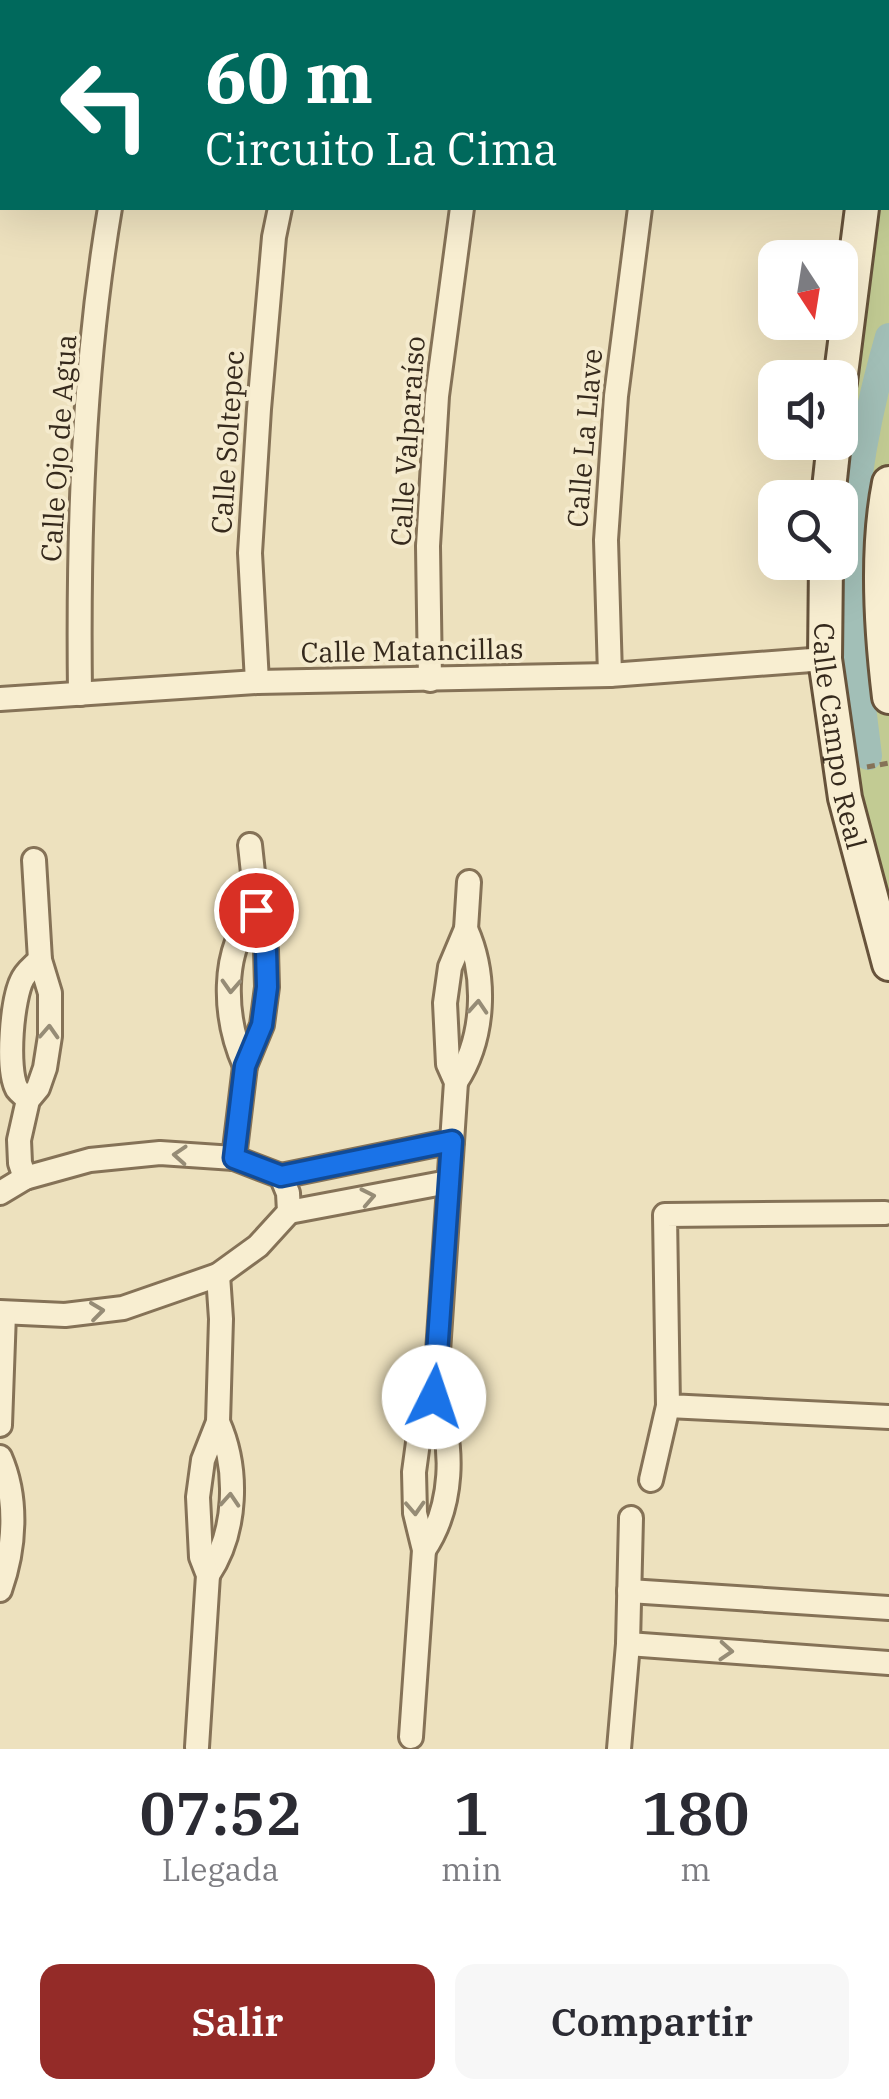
<!DOCTYPE html>
<html lang="es">
<meta charset="utf-8">
<style>
:root{--surface:#fff;--page:#f7f7f7;--text:#2b2b33;--muted:#7c7c81;--accent:#942b28}
body{margin:0;font-family:"IBM Plex Serif",serif;background:var(--page);color:var(--text);height:100vh;display:flex;flex-direction:column;font-size:38px;white-space:nowrap}
*{box-sizing:border-box;margin:0}
p{font-size:32px;color:var(--muted)}
.icon{flex:none;width:55px;height:55px;fill:none;stroke:currentColor;stroke-width:2;stroke-linecap:round;stroke-linejoin:round}
.map{position:relative;height:1749px;overflow:hidden}
.panel{display:flex;flex-direction:column;background:var(--surface);flex:1}
.panel>*{flex:none}
.banner{position:absolute;left:0px;top:0px;width:890px;height:210px;box-shadow:0 10px 40px #0002;background:#00695c;color:#fff;overflow:hidden}
.needle{width:65px;rotate:168deg}
.buttons{position:absolute;left:758px;top:240px;display:grid;gap:20px}
.buttons a{display:grid;place-items:center;width:100px;height:100px;border-radius:20px;background:var(--surface);box-shadow:0 10px 40px #0002;font-size:50px}
.pin{position:absolute;display:grid;place-items:center;width:85px;height:85px;color:#fff;margin:-42px;border:5px solid #fff;border-radius:50%;box-shadow:0 2px 10px #0007}
.me{position:absolute;width:110px;margin:-55px;rotate:4deg;stroke-linejoin:round;filter:drop-shadow(0 0 8px #0008)}
.turn{display:flex;align-items:center;gap:35px;height:210px;padding:0 40px;font-size:45px}
.turn .icon{width:130px;height:130px;stroke-width:2.5}
.turn b{display:block;font-size:70px;line-height:85px}
.eta{display:flex;justify-content:space-evenly;align-items:center;height:170px;text-align:center}
.eta b{font-size:60px;font-weight:600;line-height:70px}
.action{display:flex;gap:20px;margin-top:auto;padding:20px 40px}
.action a{flex:1;height:115px;border-radius:20px;background:var(--accent);color:#fff;font-size:40px;font-weight:600;line-height:115px;text-align:center}
.action a+a{background:var(--page);color:var(--text)}
.map>svg:first-child{display:block}
.green{fill:#c2cb93}
.lines{fill:none;stroke-linecap:round;stroke-linejoin:round}
.canal{stroke:#a2bfb7;stroke-width:28}
.street-casing{stroke:#857257;stroke-width:28}
.secondary-casing{stroke:#67533b;stroke-width:38}
.path{stroke:#857257;stroke-width:5;stroke-dasharray:8 5;stroke-linecap:butt}
.street{stroke:#f8eed1;stroke-width:22}
.secondary{stroke:#f8eed1;stroke-width:32}
.oneway{stroke:#968c76}
.route-casing{stroke:#114b97;stroke-width:25}
.route{stroke:#1a73e8;stroke-width:18}
.labels{text-anchor:middle;dominant-baseline:central;stroke-width:8;stroke-linejoin:round;paint-order:stroke}
.street-label{font-size:28px;fill:#35291c;stroke:#f5ebce}
</style>
<div class="map">
<svg width="889" height="1749" viewBox="0 0 889 1749">
<rect width="100%" height="100%" fill="#ede1be"/>
<!-- green -->
<path class="green" d="M889,74V964L825,659L840,562V382L862,208H888Z"/>
<g class="lines">
<!-- canal -->
<path class="canal" d="M868,756C859,681 847,602 853,526C858,462 871,399 889,337"/>
<!-- street casing -->
<g class="street-casing">
<g id="street">
<path d="M143,2V0"/>
<path d="M321,2L322,0"/>
<path d="M499,2V0"/>
<path d="M683,2L684,0"/>
<path d="M610,675L606,540L616,396L640,208"/>
<path d="M430,680L428,546L437,396L462,208"/>
<path d="M257,682L250,553L259,409L274,237L280,208"/>
<path d="M80,694C78,532 83,368 110,208"/>
<path d="M0,699L257,682L610,675L825,659"/>
<path d="M245,1066C224,1019 219,950 257,910"/>
<path d="M456,1082C485,1038 487,976 466,929"/>
<path d="M28,1100C25,1096 20,1093 17,1089C6,1069 12,997 23,978C27,971 34,965 40,960"/>
<path d="M234,1158L245,1066L262,1025L267,987L266,950L257,910L250,845"/>
<path d="M281,1176L452,1141"/>
<path d="M25,1178L20,1163L19,1140L28,1100L38,1088L45,1068L50,1036V993L40,960L34,860"/>
<path d="M0,1193L25,1178L90,1160L160,1153L234,1158L281,1176L288,1193L289,1212L258,1246L218,1275L123,1308L65,1315L0,1312"/>
<path d="M289,1212L448,1182"/>
<path d="M885,1213L665,1215L668,1406L889,1417"/>
<path d="M0,1425L4,1313"/>
<path d="M0,1457C18,1498 15,1548 0,1590"/>
<path d="M651,1480L668,1406"/>
<path d="M424,1550C453,1507 456,1445 435,1397"/>
<path d="M208,1575C237,1532 239,1469 218,1422"/>
<path d="M629,1591L889,1608"/>
<path d="M628,1644L889,1663"/>
<path d="M411,1737L424,1550L415,1513L414,1472L419,1435L435,1397L456,1082L448,1064L445,1003L450,967L466,929L469,882"/>
<path d="M197,1747L208,1575L201,1557L198,1497L203,1460L218,1422L221,1319L218,1275"/>
<path d="M619,1749L628,1644L631,1518"/>
</g>
</g>
<!-- secondary casing -->
<g class="secondary-casing">
<g id="secondary">
<path d="M888,79L889,74"/>
<path d="M840,382L862,208"/>
<path d="M889,483C876,549 881,631 889,697"/>
<path d="M828,498L834,442"/>
<path id="s1" d="M826,562L825,659L845,798L889,964"/>
</g>
</g>
<!-- path -->
<path class="path" d="M867,767L889,763"/>
<!-- street -->
<use href="#street" class="street"/>
<!-- secondary -->
<use href="#secondary" class="secondary"/>
</g>
<!-- one-way arrows -->
<defs><path id="oneway-chevron" d="M-2-3.5L2.5 0L-2 3.5" fill="none" stroke-width="1.6" stroke-linecap="round" stroke-linejoin="round" transform="scale(2.5)"/></defs>
<g class="oneway">
<use href="#oneway-chevron" transform="translate(231 986) rotate(93)"/>
<use href="#oneway-chevron" transform="translate(478 1007) rotate(-86)"/>
<use href="#oneway-chevron" transform="translate(49 1032) rotate(-87)"/>
<use href="#oneway-chevron" transform="translate(180 1155) rotate(-176)"/>
<use href="#oneway-chevron" transform="translate(368 1197) rotate(-11)"/>
<use href="#oneway-chevron" transform="translate(97 1311) rotate(-7)"/>
<use href="#oneway-chevron" transform="translate(230 1500) rotate(-86)"/>
<use href="#oneway-chevron" transform="translate(415 1508) rotate(87)"/>
<use href="#oneway-chevron" transform="translate(726 1651) rotate(4)"/>
</g>
<g class="lines">
<!-- route casing -->
<g class="route-casing">
<path id="route" d="M256,910L266,950L267,987L262,1025L245,1066L234,1158L281,1176L452,1141L434,1397"/>
</g>
<!-- route -->
<use href="#route" class="route"/>
</g>
<g class="labels">
<!-- street labels -->
<g class="street-label">
<text transform="translate(584 438) rotate(-85)">Calle La Llave</text>
<text transform="translate(407 441) rotate(-86)">Calle Valparaíso</text>
<text transform="translate(227 442) rotate(-86)">Calle Soltepec</text>
<text transform="translate(58 448) rotate(-86)">Calle Ojo de Agua</text>
<text transform="translate(412 650) rotate(-1)">Calle Matancillas</text>
<text stroke="none"><textPath href="#s1" startOffset="175">Calle Campo Real</textPath></text>
</g>
</g>
</svg>
<div class="buttons">
<a><svg class="needle" viewBox="-14 -14 28 28"><path d="M0-13l5 13h-10z" fill="#e53935"/><path d="M0 13l5-13h-10z" fill="#7c7c81"/></svg></a>
<a><svg class="icon" aria-label="sound" viewBox="0 0 24 24"><path d="M4 9h4l5-4v14l-5-4H4zM17 9q2 3 0 6"/></svg></a>
<a><svg class="icon" aria-label="search" viewBox="0 0 24 24"><circle cx="10" cy="10" r="6"/><path d="M15 15l6 6"/></svg></a>
</div>
<div class="pin" style="left:256px;top:910px;background:#d93025"><svg class="icon" aria-label="arrive" viewBox="0 0 24 24"><path d="M6 21V4h12l-3 4 3 4H6"/></svg></div>
<svg class="me" style="left:434px;top:1397px" viewBox="-20 -20 40 40"><circle r="19" fill="#fff"/><path d="M0-13L10 11 0 6-10 11z" fill="#1a73e8"/></svg>
<div class="banner">
<div class="turn"><svg class="icon" aria-label="left" viewBox="0 0 24 24"><path d="M17 20v-9H6M10 6l-5 5 5 5"/></svg><div><b>60 m</b>Circuito La Cima</div></div>
</div>
</div>
<section class="panel">
<div class="eta">
<div><b>07:52</b><p>Llegada</p></div>
<div><b>1</b><p>min</p></div>
<div><b>180</b><p>m</p></div>
</div>
<div class="action"><a>Salir</a><a>Compartir</a></div>
</section>
